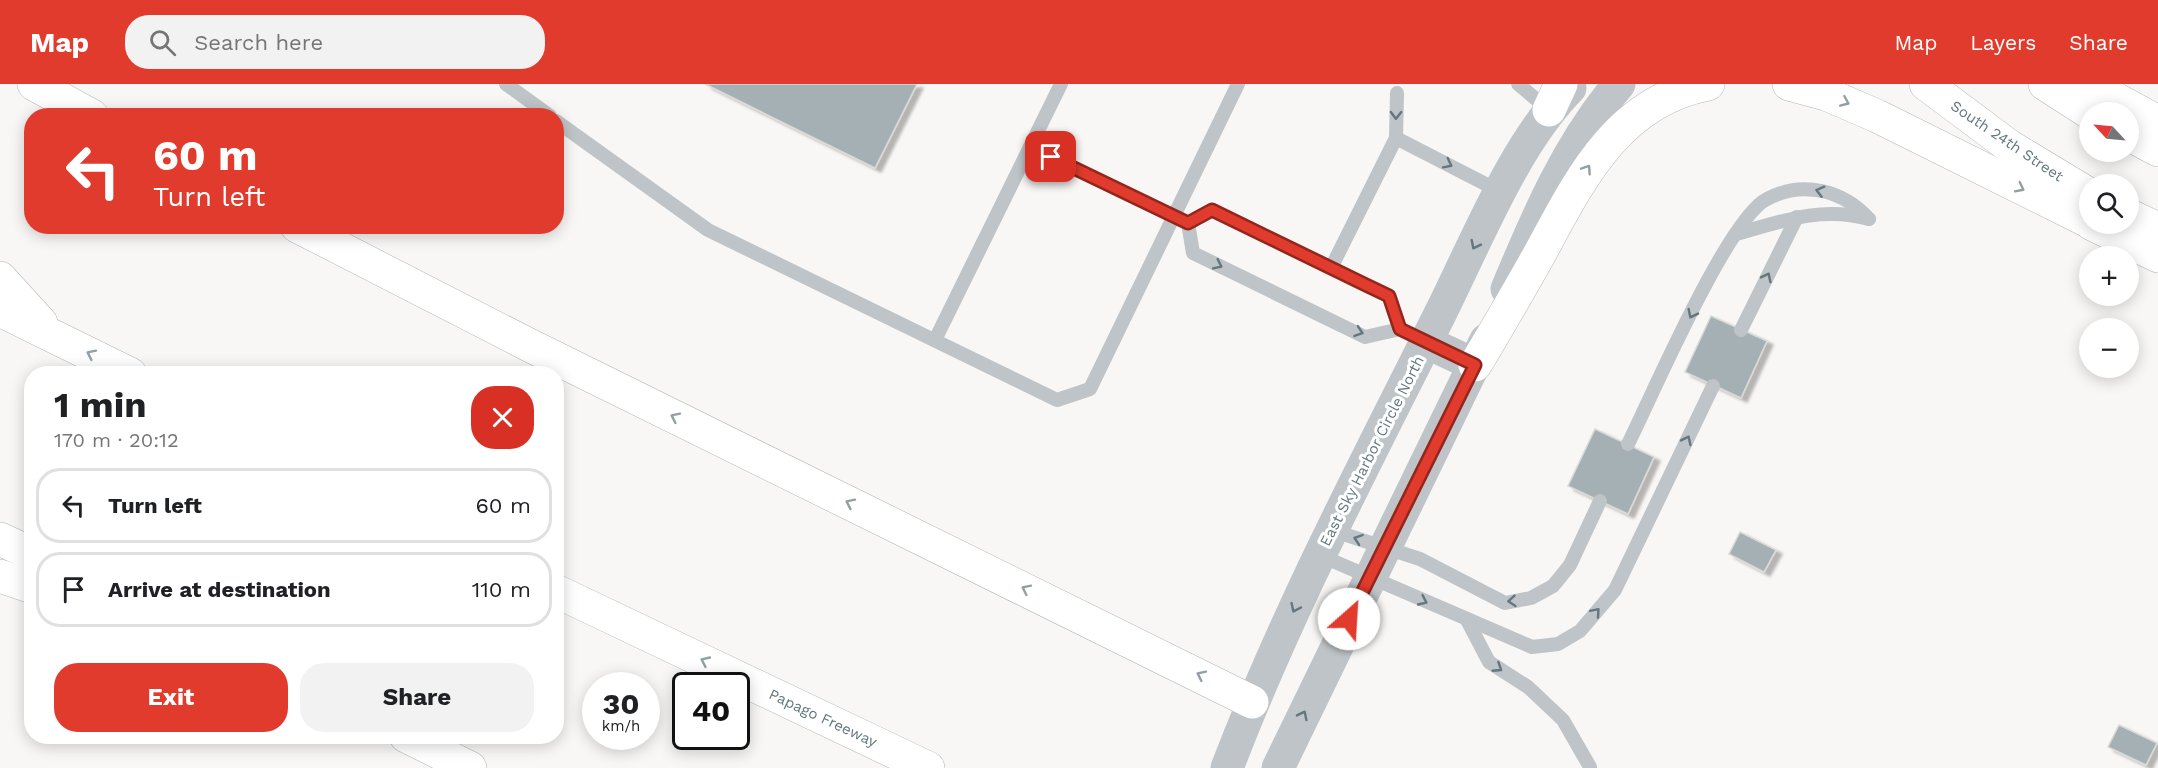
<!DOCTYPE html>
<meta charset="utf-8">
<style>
:root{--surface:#fff;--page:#f2f2f2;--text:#202124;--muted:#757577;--line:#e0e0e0;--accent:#e03b2c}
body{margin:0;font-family:"Work Sans",sans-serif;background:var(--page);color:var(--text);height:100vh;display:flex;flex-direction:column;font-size:22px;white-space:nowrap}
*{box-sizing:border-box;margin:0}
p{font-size:20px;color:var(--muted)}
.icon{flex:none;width:33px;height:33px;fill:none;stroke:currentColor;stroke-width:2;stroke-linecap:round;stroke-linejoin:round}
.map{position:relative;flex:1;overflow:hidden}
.sheet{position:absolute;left:24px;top:282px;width:540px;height:378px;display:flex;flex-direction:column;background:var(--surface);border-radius:24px;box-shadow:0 3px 15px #0003}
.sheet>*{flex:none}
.hud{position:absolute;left:24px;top:24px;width:540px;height:126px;border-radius:24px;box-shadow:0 3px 15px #0003;background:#e03b2c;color:#fff;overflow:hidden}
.needle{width:39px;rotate:296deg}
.tools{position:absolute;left:2079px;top:18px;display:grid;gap:12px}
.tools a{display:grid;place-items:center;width:60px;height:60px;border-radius:50%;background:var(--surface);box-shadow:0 3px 15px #0003;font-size:30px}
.speed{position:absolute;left:582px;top:588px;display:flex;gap:12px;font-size:30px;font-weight:700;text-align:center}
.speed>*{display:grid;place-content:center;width:78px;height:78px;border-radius:50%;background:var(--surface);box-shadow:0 3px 15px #0003;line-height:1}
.speed small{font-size:15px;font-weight:400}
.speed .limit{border:3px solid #111;border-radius:9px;background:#fff;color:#111}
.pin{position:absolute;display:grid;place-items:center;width:51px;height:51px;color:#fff;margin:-26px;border-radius:12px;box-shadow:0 3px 9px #0006}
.me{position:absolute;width:66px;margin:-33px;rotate:26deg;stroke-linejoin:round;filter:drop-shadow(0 0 4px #0008)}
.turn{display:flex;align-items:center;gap:21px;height:126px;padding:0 30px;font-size:27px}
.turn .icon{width:78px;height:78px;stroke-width:2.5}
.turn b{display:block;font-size:42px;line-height:51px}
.round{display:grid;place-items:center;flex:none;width:63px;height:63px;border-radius:24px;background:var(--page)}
.summary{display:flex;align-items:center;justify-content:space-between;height:102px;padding:0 30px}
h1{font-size:36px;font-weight:700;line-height:45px}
.primary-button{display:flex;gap:12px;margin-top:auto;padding:12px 30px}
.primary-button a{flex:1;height:69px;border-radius:24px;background:var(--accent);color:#fff;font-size:24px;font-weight:700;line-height:69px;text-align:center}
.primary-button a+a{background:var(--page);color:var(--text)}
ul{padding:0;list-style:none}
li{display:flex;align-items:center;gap:18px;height:75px;margin:0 12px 9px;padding:0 18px;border:3px solid var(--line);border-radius:24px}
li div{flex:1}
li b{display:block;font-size:22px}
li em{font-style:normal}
header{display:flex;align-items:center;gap:36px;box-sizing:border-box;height:84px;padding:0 30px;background:var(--accent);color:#fff}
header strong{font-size:28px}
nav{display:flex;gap:33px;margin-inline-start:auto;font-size:21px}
.search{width:420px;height:54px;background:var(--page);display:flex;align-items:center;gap:15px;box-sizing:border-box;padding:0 21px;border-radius:24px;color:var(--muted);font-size:22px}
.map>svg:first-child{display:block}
.building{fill:#a5b0b4;stroke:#d9d9d7;stroke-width:1.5;filter:url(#shadow)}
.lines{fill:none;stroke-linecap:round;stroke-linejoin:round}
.secondary-casing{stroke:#b1b8bb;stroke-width:34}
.motorway-casing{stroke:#b2b7ba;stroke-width:34}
.service{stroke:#bec4c7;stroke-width:14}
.tertiary{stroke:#bec4c7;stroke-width:33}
.secondary{stroke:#fff;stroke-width:33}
.motorway{stroke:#fff;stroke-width:33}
.oneway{stroke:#92a0a5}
.oneway2{stroke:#63777f}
.route-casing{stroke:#92261d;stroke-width:15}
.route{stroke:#e03b2c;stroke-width:10}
.labels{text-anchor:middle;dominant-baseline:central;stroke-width:6;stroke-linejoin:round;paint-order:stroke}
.street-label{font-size:15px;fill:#63777f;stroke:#fff}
</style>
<header>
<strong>Map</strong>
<div class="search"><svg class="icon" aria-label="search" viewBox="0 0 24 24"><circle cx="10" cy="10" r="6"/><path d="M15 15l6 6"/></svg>Search here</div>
<nav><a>Map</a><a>Layers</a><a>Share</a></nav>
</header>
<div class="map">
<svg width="2158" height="684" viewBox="0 0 2158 684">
<defs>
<filter id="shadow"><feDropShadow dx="6" dy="4" stdDeviation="1.5" flood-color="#0004"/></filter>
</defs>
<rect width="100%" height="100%" fill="#f8f7f5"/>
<!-- building -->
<g class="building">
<path d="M705,0H917L875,84Z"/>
<path d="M1711,232L1767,257L1741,314L1685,288Z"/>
<path d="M1595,345L1654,373L1628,430L1568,402Z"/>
<path d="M1740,448L1776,466L1764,488L1729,470Z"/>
<path d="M2119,641L2157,659L2146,681L2108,663Z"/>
</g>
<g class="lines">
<!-- secondary casing -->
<g class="secondary-casing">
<g id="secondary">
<path d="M1789,0L1826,10L1877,32L2090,138"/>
<path d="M1926,0L2009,62L2090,111"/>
<path d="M2045,0L2090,29"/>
<path d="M2088,0L2158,38"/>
<path d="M1549,26L1561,0"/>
<path d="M2128,50L2158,66"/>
<path d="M2128,131L2158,145"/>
<path d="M2092,140L2158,172"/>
<path d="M1475,281C1497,245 1518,208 1539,171C1579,97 1617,17 1708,0"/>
</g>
</g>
<!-- motorway casing -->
<g class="motorway-casing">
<g id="motorway">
<path d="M34,0L92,32"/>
<path d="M297,142L529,261L1252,618"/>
<path d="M0,194L41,239"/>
<path d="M0,226L130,290"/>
<path d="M0,455L32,470"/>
<path d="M0,492L32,503"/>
<path d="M556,507L928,684"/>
<path d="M406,652L470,684"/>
</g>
</g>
<!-- service -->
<g class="service">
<path d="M506,0L550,32"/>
<path d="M1518,0L1549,26"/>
<path d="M556,37L708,146L1057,316L1090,305L1238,0"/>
<path d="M1396,54L1501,108"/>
<path d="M1030,63L1181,136"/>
<path d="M1188,139L1193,169L1365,253L1400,245L1426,257"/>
<path d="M1188,139L1212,126L1366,201L1389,212L1400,245"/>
<path d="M1736,150C1782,137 1821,122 1869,135"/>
<path d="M1331,184L1396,54L1397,9"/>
<path d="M1741,246L1797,133"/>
<path d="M935,256L1061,0"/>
<path d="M1628,360C1651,314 1728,134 1767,115C1803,96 1843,106 1869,135"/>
<path d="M1331,446L1420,475L1505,519L1531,514L1553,502L1570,481L1600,417"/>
<path d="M1319,471L1532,563L1558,560L1580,547L1615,506L1713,302"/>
<path d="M1467,536L1489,578L1528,603L1563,636L1590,683"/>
</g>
<!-- tertiary -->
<g class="tertiary">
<path d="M1507,205C1537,133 1568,60 1619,0"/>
<path d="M1426,258L1475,281"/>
<path d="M1227,684C1287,527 1366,378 1441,228C1477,156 1514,61 1570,4"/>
<path d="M1278,684L1486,256"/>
</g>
<!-- secondary -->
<use href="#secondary" class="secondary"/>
<!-- motorway -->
<use href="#motorway" class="motorway"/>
</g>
<!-- one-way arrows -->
<defs><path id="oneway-chevron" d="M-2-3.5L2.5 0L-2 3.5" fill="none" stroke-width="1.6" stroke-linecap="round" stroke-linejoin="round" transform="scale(1.5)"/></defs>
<g class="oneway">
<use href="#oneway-chevron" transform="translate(1845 18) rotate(23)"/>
<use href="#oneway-chevron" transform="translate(1587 85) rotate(-56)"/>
<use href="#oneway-chevron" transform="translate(2020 104) rotate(27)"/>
<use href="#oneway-chevron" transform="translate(91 270) rotate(-154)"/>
<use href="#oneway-chevron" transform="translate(675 333) rotate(-154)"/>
<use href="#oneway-chevron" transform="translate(850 419) rotate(-154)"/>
<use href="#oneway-chevron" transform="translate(1026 505) rotate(-154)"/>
<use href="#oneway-chevron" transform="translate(705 577) rotate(-155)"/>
<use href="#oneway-chevron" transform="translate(1201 591) rotate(-154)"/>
</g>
<g class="oneway2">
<use href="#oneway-chevron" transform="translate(1396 31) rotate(91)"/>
<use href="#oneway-chevron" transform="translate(1448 80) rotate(27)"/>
<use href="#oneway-chevron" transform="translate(1820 107) rotate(-165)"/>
<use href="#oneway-chevron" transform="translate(1475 161) rotate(117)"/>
<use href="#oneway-chevron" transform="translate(1218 181) rotate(26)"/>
<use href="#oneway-chevron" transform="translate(1767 193) rotate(-64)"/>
<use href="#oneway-chevron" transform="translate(1692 230) rotate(116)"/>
<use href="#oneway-chevron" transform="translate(1359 248) rotate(19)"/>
<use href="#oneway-chevron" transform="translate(1687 356) rotate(-64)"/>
<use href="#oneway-chevron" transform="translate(1358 455) rotate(-161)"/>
<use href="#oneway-chevron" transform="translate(1423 517) rotate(25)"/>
<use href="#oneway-chevron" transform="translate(1512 517) rotate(175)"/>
<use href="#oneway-chevron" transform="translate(1295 524) rotate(115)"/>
<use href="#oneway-chevron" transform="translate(1596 528) rotate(-49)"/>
<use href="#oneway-chevron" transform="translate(1498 584) rotate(33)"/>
<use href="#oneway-chevron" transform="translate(1303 631) rotate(-64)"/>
</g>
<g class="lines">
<!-- route casing -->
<g class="route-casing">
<path id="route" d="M1051,73L1188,139L1212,126L1366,201L1389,212L1400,245L1475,281L1349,535"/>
</g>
<!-- route -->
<use href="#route" class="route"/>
</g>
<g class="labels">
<!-- street labels -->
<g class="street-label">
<text transform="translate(2007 57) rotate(34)">South 24th Street</text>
<text transform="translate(1372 367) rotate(-63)">East Sky Harbor Circle North</text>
<text transform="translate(823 634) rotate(25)">Papago Freeway</text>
</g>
</g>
</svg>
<div class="tools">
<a><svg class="needle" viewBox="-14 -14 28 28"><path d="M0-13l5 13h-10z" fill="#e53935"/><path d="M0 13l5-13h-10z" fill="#757577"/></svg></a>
<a><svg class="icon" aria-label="search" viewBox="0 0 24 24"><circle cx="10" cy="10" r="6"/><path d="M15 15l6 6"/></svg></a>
<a>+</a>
<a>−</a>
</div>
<div class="speed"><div>30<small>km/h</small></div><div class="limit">40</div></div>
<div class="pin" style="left:1051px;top:73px;background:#d93025"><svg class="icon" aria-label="arrive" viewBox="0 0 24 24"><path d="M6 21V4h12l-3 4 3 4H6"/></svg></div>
<svg class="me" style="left:1349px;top:535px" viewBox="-20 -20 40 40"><circle r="19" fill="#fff"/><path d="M0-13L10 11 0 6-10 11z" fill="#e03b2c"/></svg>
<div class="hud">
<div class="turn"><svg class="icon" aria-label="left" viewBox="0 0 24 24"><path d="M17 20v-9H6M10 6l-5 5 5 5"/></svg><div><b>60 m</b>Turn left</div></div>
</div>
<section class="sheet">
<div class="summary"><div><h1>1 min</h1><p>170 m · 20:12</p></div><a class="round" style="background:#d93025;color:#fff"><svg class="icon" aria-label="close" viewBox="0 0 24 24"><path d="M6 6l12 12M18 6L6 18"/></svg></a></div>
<ul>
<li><svg class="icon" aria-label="left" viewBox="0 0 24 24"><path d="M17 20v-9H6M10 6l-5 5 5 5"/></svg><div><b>Turn left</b></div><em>60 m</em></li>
<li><svg class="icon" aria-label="arrive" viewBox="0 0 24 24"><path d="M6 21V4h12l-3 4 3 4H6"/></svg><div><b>Arrive at destination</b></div><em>110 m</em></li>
</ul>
<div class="primary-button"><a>Exit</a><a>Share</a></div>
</section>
</div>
